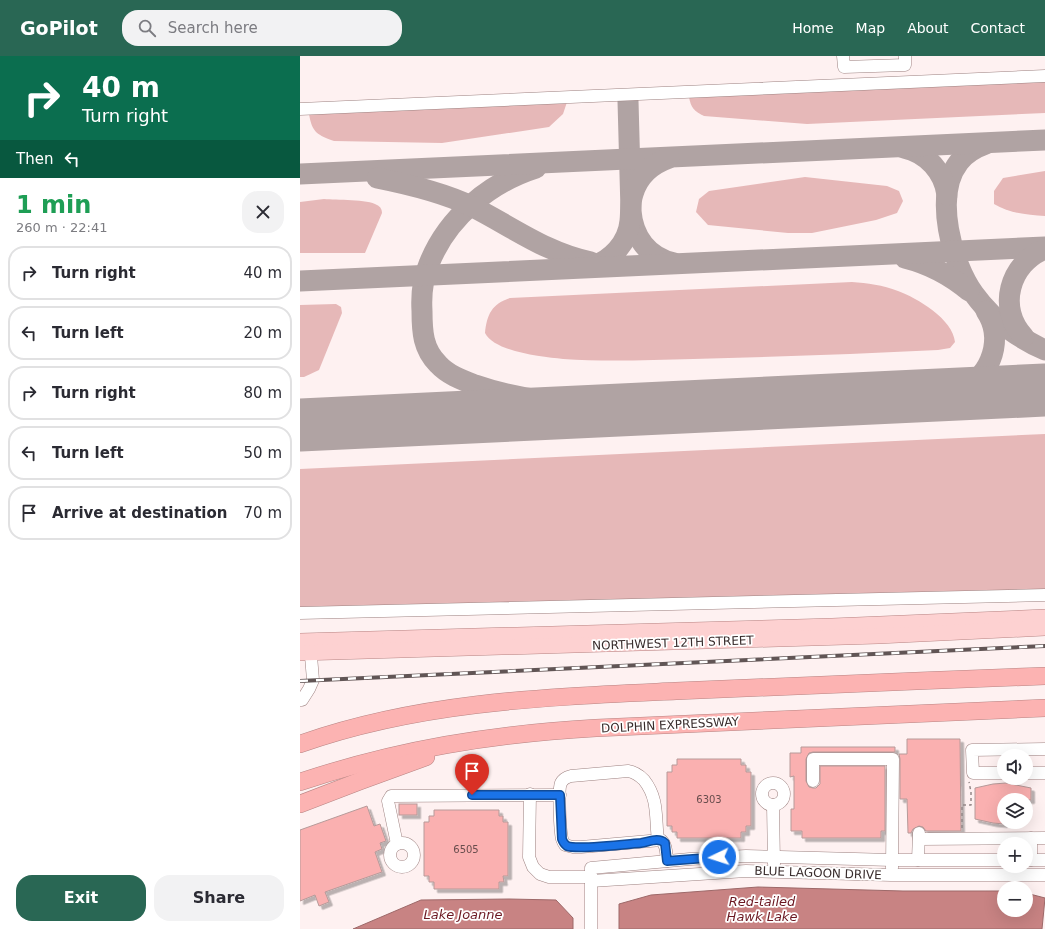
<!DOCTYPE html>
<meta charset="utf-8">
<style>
:root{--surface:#fff;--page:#f2f2f3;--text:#2b2b33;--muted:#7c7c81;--line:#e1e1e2;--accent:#296754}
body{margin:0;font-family:"DejaVu Sans",sans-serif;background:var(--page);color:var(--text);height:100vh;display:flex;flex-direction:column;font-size:15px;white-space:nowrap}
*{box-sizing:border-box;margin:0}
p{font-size:13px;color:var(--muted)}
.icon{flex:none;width:22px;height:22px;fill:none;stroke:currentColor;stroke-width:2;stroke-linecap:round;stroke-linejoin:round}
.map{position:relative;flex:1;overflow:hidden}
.drawer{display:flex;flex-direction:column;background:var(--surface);width:300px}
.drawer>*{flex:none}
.top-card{background:#0b6e4f;color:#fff;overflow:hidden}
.buttons{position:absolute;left:697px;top:693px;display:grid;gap:8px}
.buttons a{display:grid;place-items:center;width:36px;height:36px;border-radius:50%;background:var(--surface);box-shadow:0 4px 16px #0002;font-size:20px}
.pin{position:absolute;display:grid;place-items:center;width:34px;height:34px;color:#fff;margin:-41px -17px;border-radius:50% 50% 50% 0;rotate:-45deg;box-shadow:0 0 4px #0007}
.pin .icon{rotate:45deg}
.me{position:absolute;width:44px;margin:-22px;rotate:266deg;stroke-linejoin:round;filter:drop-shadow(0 0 3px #0008)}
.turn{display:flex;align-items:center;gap:14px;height:84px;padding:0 16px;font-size:18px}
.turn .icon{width:52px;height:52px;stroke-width:2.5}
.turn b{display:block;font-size:28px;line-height:34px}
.then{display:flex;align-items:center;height:38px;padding:0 16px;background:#0003;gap:8px;font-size:15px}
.round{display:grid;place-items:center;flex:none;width:42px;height:42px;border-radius:16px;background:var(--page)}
.summary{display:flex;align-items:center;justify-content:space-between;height:68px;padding:0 16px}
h1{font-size:24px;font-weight:700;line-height:30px;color:#1e9e55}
.cta{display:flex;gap:8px;margin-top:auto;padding:8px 16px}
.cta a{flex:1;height:46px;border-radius:16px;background:var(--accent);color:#fff;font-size:16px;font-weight:700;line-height:46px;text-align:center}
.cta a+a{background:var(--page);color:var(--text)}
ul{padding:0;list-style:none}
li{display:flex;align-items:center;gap:12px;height:54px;margin:0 8px 6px;padding:0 8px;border:2px solid var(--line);border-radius:16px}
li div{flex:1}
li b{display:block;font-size:15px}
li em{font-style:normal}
header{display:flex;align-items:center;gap:24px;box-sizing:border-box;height:56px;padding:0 20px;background:var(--accent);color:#fff}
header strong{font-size:19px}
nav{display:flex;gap:22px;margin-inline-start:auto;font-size:14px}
.search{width:280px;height:36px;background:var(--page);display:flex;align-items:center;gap:10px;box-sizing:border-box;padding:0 14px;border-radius:16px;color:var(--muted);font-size:15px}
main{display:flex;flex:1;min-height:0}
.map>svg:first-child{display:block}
.green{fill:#e6b8b8}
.water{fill:#c88383;stroke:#9d6969}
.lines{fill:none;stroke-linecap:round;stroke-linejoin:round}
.taxiway{stroke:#b0a3a3;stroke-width:21}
.runway{stroke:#b0a3a3;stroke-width:53}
.building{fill:#fab0b0;stroke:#b69a99;filter:url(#shadow)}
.minor-casing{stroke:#9d8281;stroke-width:13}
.major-casing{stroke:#b78483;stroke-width:16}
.highway-casing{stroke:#b78483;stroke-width:18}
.path{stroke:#948888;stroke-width:1.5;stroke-dasharray:3 3;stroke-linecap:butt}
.minor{stroke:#fff;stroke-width:12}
.major{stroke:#fdd1d1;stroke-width:15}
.highway{stroke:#fcb3b2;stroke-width:17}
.rail-casing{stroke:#615555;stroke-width:4}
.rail{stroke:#fff;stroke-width:2.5;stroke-dasharray:8;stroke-linecap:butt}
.route-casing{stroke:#114b97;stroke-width:10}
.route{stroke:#1a73e8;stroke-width:7}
.labels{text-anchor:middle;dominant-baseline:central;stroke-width:3.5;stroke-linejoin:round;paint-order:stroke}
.number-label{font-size:10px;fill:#684d4d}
.street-label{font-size:12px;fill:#382c2c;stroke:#fff}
.water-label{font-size:13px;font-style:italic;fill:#6c1822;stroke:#fff}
</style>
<header>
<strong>GoPilot</strong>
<div class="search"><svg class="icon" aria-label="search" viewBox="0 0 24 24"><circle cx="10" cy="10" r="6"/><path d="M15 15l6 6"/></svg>Search here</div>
<nav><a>Home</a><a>Map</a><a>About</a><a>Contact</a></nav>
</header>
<main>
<section class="drawer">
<div class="top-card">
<div class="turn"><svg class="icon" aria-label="right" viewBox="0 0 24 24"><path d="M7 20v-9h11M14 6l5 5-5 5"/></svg><div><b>40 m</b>Turn right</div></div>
<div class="then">Then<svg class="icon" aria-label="left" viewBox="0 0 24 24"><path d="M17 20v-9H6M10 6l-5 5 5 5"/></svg></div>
</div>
<div class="summary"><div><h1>1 min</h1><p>260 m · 22:41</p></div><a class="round"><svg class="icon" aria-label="close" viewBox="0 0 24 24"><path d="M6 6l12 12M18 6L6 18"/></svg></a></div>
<ul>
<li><svg class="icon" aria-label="right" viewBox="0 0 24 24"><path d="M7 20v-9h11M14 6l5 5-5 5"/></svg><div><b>Turn right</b></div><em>40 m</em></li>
<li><svg class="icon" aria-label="left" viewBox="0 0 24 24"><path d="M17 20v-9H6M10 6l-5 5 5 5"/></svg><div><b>Turn left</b></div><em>20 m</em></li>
<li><svg class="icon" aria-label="right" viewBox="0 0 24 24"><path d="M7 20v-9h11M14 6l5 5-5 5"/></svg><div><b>Turn right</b></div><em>80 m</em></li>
<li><svg class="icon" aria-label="left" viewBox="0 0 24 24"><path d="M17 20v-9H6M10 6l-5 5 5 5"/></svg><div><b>Turn left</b></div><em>50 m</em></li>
<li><svg class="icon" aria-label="arrive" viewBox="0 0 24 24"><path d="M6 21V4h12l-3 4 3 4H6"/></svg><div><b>Arrive at destination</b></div><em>70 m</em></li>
</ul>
<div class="cta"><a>Exit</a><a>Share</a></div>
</section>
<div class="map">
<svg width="745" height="873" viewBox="0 0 745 873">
<defs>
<filter id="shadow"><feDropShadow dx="3.5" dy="3.5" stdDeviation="0" flood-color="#0004"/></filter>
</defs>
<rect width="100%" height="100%" fill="#fef1f1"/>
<!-- green -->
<g class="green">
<path d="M745,24V57L507,68L404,60C394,55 391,52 389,41Z"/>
<path d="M267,46L263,58L249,71L142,87L34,85C18,79 12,77 9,58Z"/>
<path d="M745,115V160C727,159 709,157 694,148V135L703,122Z"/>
<path d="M505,121L587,130L599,135L603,145L597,157L576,164L512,177H488L408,169L396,156L399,143L409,135Z"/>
<path d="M24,143C36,144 68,143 77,149C81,151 82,154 82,157L65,197H0V146Z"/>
<path d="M552,226C567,227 583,229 598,235C617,242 653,263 655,286L650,292L638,294C556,298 474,301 393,303C349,304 306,306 263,303C242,301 195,296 185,277C187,258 192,248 210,242Z"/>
<path d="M36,248L41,251L42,257L19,314L4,321H0V249Z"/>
<path d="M745,378V534L0,552V413Z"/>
</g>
<!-- water -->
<g class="water">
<path d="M458,831L603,835H704V854H726V837L745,842L742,873H319V848L351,839Z"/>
<path d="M209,843L256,844L273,862V873H53L121,844Z"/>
</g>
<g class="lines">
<!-- taxiway -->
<g class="taxiway">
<path d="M328,45L331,155C333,181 348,201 374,207"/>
<path d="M686,88C675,92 666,97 659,106C633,139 652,208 674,238C692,263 718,282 745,294"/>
<path d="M604,92C627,97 644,116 647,139"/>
<path d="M236,112C189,127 147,162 129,208C122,224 121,238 122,255C122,276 123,293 138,308C148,319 162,324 175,329C252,356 343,349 424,349"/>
<path d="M0,118L745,84"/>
<path d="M77,122C107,128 144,137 171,150C211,170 246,197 291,206"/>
<path d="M605,202C629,208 650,219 669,235"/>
<path d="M290,211C311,205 328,187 330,165C331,156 330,146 333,138C338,120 352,108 369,102"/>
<path d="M0,225L745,191"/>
<path d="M724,281C697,253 709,207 745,193"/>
<path d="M624,340C637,338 652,338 664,332C692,318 704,282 686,255"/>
</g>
<!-- runway -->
<path class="runway" d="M0,369L745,334"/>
</g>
<!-- building -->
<g class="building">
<path d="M607,683H660L661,775H626L623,771L619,770L613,773L611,777H608L607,743H600V703L599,698H607Z"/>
<path d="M501,691H595V696H513L509,697L506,703V725L509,731L513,732H516L520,728V710H585V775H581V782H502V775H491V753H494V720L490,721V697H501Z"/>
<path d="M377,703H441V709H446V716H451V770H446V776H441V782H377V776H372V770H367V716H372V709H377Z"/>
<path d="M706,727L731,732V744H704V768L693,767L675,763V732L693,728Z"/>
<rect x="99" y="748" width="18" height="11"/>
<path d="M67,750L74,770L80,768L86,785L80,787L82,793L75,796L82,816L25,836L29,846L19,850L15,839L0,845V774Z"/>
<path d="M134,754H199V760H203V766H208V820H203L204,826H199V833H134V826H129V820H124V766H129V760H134Z"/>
</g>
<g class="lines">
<!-- minor casing -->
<g class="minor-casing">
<g id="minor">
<path d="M543,0L544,11L605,9V0"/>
<path d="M0,53L745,20"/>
<path d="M0,557L745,539"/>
<path d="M0,644H2L9,633L13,624L10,588"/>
<path d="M704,717H673L672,694L745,693"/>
<path d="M726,717H745"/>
<path d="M513,725V703H593L592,812"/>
<circle cx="473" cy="738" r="11"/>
<path d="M230,738L229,801L233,811L240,818L249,821H291"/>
<path d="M473,749L474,808"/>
<path d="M619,783L745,782"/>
<path d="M358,784C355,762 359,743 344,724C339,719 335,716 328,715L271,720C267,721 263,723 261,727C258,733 260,775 262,783C263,786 263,786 265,789L273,791H281L361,784C367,789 366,798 367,805"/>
<circle cx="102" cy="799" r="12"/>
<path d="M97,788L88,745L91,740L260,739"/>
<path d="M618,804L619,777"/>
<path d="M726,804H745"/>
<path d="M731,804V782"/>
<path d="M291,825L446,815L591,819H745"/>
<path d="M291,873V812L390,803L446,800L592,804H704"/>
</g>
</g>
<!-- major casing -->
<g class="major-casing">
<g id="major">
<path d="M0,585L532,570L745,561"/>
<path d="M0,597L578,580L745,572"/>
</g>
</g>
<!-- highway casing -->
<g class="highway-casing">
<g id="highway">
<path d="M0,688C121,645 249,641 376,635C499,629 622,625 745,620"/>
<path d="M0,726C99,693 192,678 296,672L745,652"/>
<path d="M0,748L60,725L126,701"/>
</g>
</g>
<!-- path -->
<path class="path" d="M662,772V749H671V736L669,726"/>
<!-- minor -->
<use href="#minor" class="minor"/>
<!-- major -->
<use href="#major" class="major"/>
<!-- highway -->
<use href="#highway" class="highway"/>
<!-- rail casing -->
<g class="rail-casing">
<path id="rail" d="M0,625L745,590"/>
</g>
<!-- rail -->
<use href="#rail" class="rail"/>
</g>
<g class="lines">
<!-- route casing -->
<g class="route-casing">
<path id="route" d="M172,739H260L262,783C263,786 264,788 267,790C277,794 328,788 341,787C349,786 358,781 365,787L367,805L419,801"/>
</g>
<!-- route -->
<use href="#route" class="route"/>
</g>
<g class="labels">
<!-- number labels -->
<g class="number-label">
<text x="409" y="743">6303</text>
<text x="166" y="793">6505</text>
</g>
<!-- street labels -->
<g class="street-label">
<text transform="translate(373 587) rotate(-2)">NORTHWEST 12TH STREET</text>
<text transform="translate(370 669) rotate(-3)">DOLPHIN EXPRESSWAY</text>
<text transform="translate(518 817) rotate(2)">BLUE LAGOON DRIVE</text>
</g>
<!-- water labels -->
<g class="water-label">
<text x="462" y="845">Red-tailed<tspan x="462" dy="15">Hawk Lake</tspan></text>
<text x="163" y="858">Lake Joanne</text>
</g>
</g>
</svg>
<div class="buttons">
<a><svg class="icon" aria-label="sound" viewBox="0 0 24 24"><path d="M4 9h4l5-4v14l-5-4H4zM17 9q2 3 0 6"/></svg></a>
<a><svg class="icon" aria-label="layers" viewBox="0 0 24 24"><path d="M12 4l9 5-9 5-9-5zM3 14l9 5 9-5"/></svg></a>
<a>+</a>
<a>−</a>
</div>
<div class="pin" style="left:172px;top:739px;background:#d93025"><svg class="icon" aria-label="arrive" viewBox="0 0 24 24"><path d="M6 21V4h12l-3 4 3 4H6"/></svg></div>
<svg class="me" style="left:419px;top:801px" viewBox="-20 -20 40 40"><circle r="17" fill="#1a73e8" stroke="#fff" stroke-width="3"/><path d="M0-11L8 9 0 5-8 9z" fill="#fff"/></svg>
</div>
</main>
